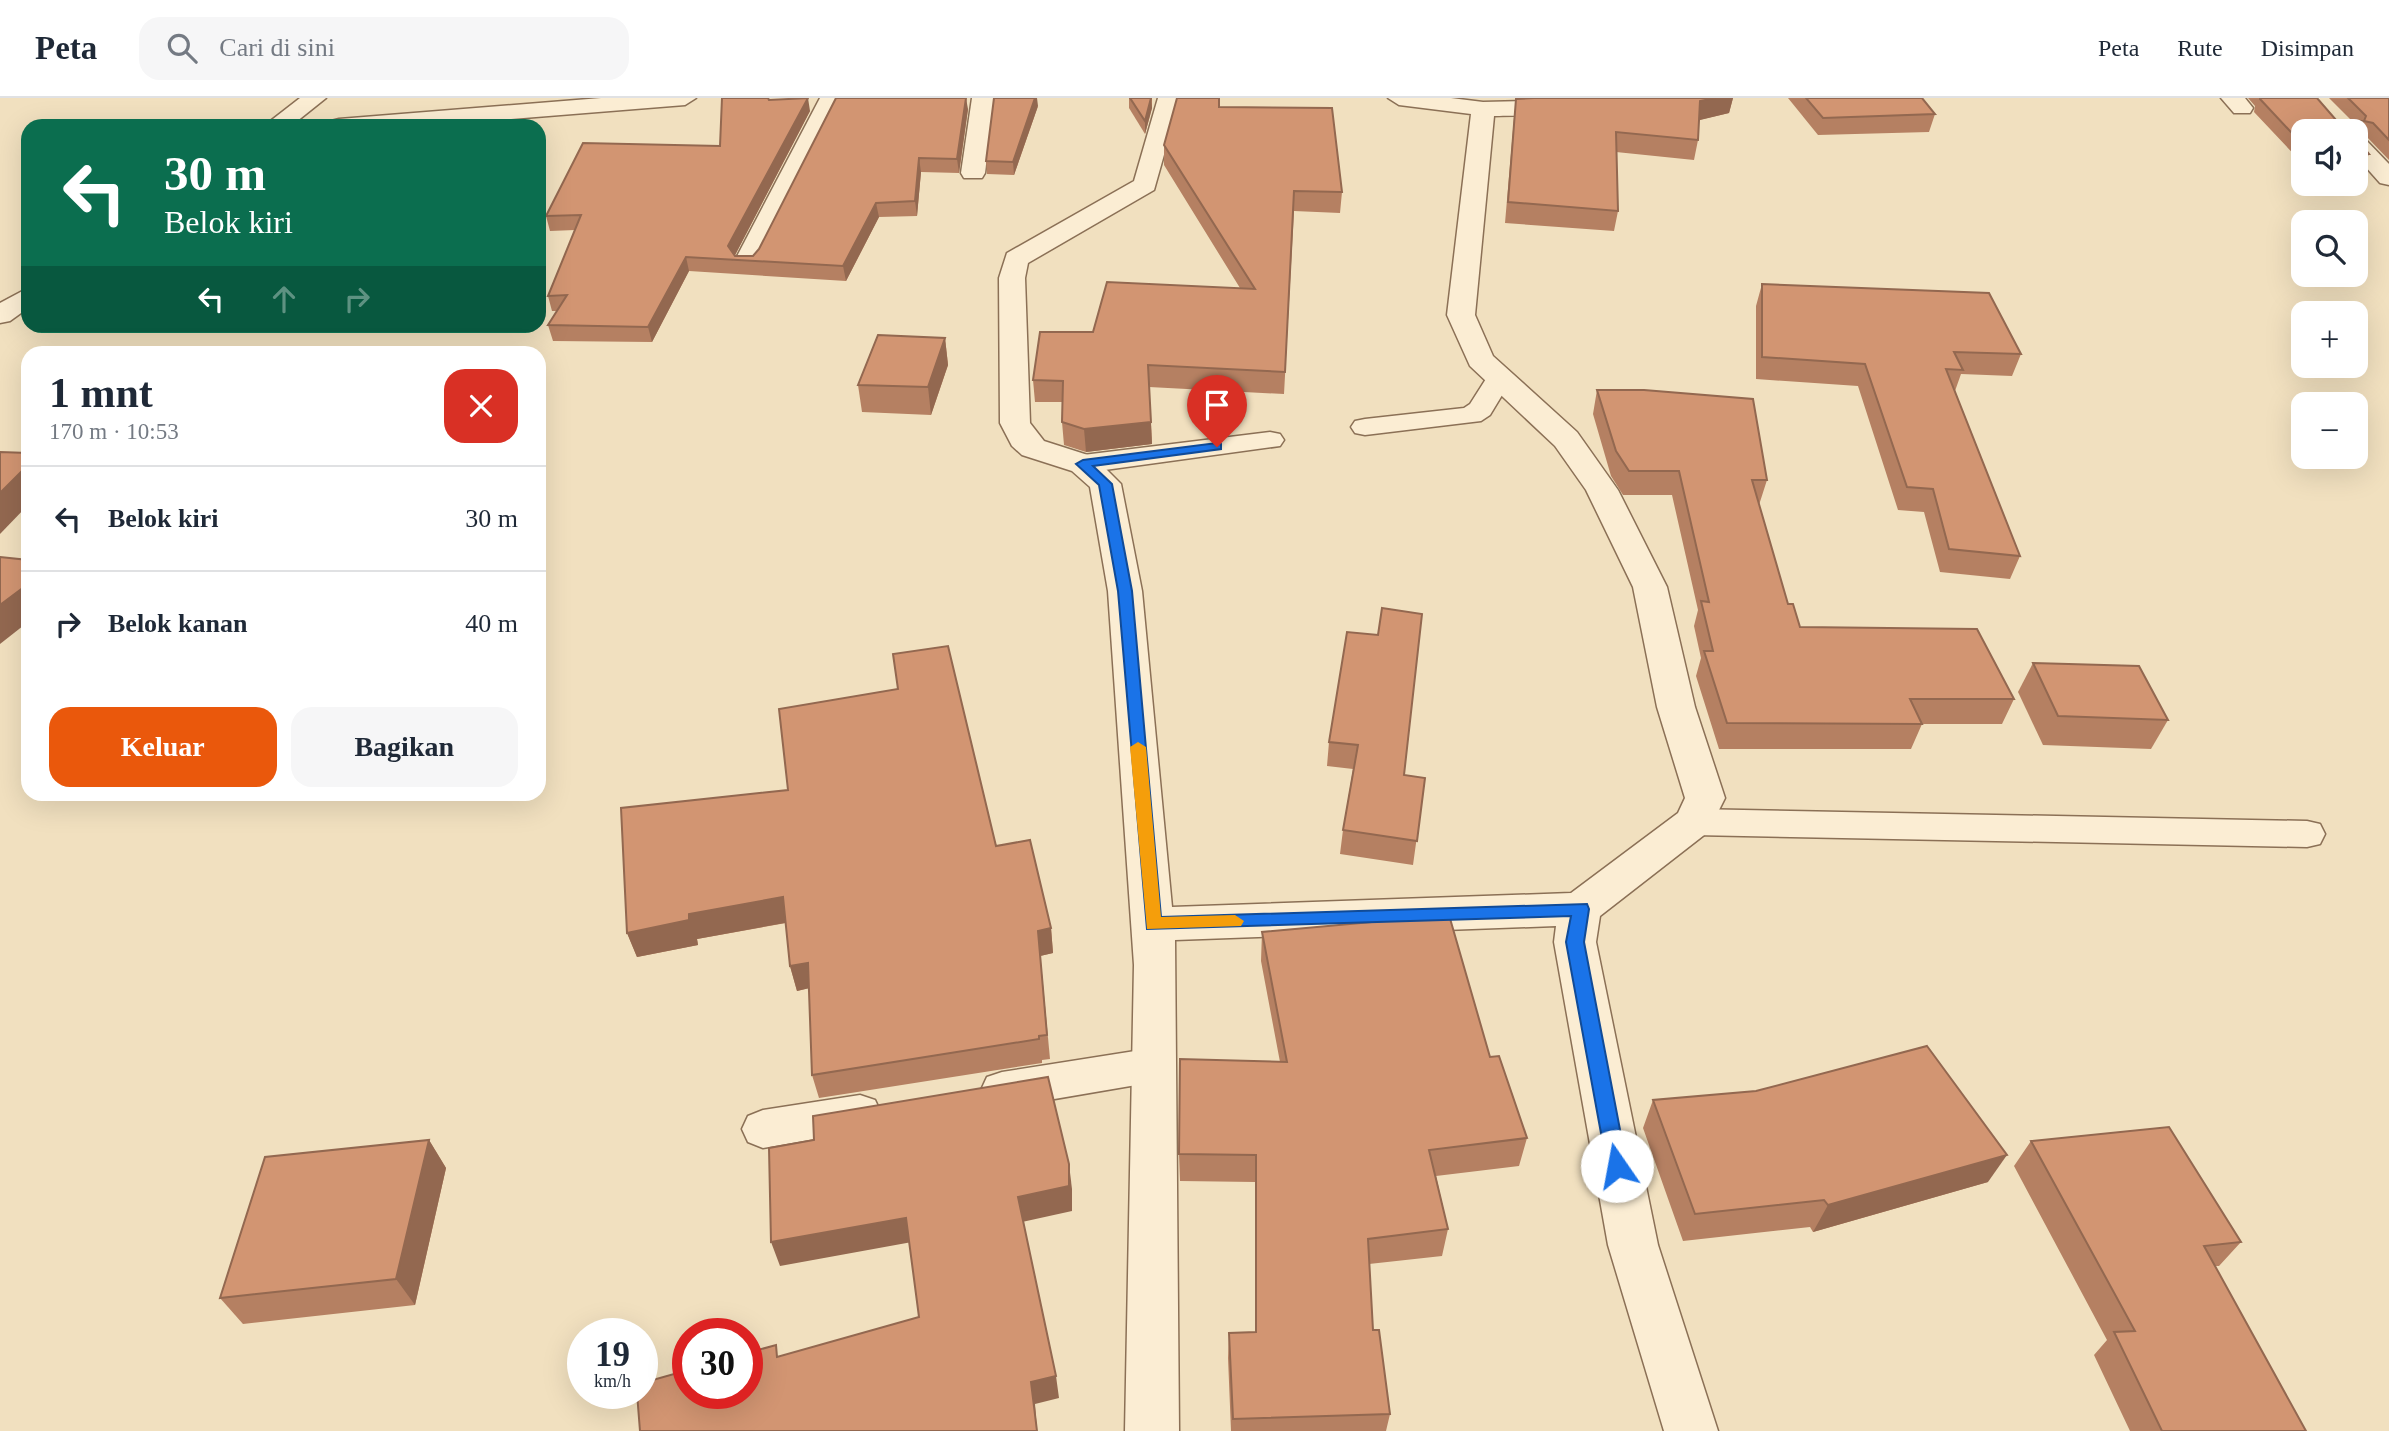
<!DOCTYPE html>
<html lang="id">
<meta charset="utf-8">
<style>
:root{--surface:#fff;--page:#f6f6f7;--text:#1f2937;--muted:#747a83;--line:#e0e1e3;--accent:#ea580c}
body{margin:0;font-family:"Times New Roman",serif;background:var(--page);color:var(--text);height:100vh;display:flex;flex-direction:column;font-size:26px;white-space:nowrap}
*{box-sizing:border-box;margin:0}
p{font-size:23px;color:var(--muted)}
.icon{flex:none;width:38px;height:38px;fill:none;stroke:currentColor;stroke-width:2;stroke-linecap:round;stroke-linejoin:round}
.map{position:relative;flex:1;overflow:hidden}
.sheet{position:absolute;left:21px;top:248px;width:525px;height:455px;display:flex;flex-direction:column;background:var(--surface);border-radius:21px;box-shadow:0 7px 28px #0002}
.sheet>*{flex:none}
.banner{position:absolute;left:21px;top:21px;width:525px;height:214px;border-radius:21px;box-shadow:0 7px 28px #0002;background:#0b6e4f;color:#fff;overflow:hidden}
.buttons{position:absolute;left:2291px;top:21px;display:grid;gap:14px}
.buttons a{display:grid;place-items:center;width:77px;height:77px;border-radius:14px;background:var(--surface);box-shadow:0 7px 28px #0002;font-size:35px}
.speed{position:absolute;left:567px;top:1220px;display:flex;gap:14px;font-size:35px;font-weight:700;text-align:center}
.speed>*{display:grid;place-content:center;width:91px;height:91px;border-radius:50%;background:var(--surface);box-shadow:0 7px 28px #0002;line-height:1}
.speed small{font-size:18px;font-weight:400}
.speed .limit{border:10px solid #d22;background:#fff;color:#111}
.pin{position:absolute;display:grid;place-items:center;width:60px;height:60px;color:#fff;margin:-72px -30px;border-radius:50% 50% 50% 0;rotate:-45deg;box-shadow:0 0 7px #0007}
.pin .icon{rotate:45deg}
.me{position:absolute;width:77px;margin:-38px;rotate:348deg;stroke-linejoin:round;filter:drop-shadow(0 0 5px #0008)}
.turn{display:flex;align-items:center;gap:24px;height:147px;padding:0 28px;font-size:32px}
.turn .icon{width:91px;height:91px;stroke-width:2.5}
.turn b{display:block;font-size:49px;line-height:60px}
.lanes{display:flex;align-items:center;height:66px;padding:0 28px;background:#0003;justify-content:center;gap:35px;direction:ltr}
.lanes .off{opacity:.35}
.round{display:grid;place-items:center;flex:none;width:74px;height:74px;border-radius:21px;background:var(--page)}
.headline{display:flex;align-items:center;justify-content:space-between;height:119px;padding:0 28px}
h1{font-size:42px;font-weight:800;line-height:52px}
.action{display:flex;gap:14px;margin-top:auto;padding:14px 28px}
.action a{flex:1;height:80px;border-radius:21px;background:var(--accent);color:#fff;font-size:28px;font-weight:800;line-height:80px;text-align:center}
.action a+a{background:var(--page);color:var(--text)}
ul{padding:0;list-style:none}
li{display:flex;align-items:center;gap:21px;height:105px;padding:0 28px;border-top:2px solid var(--line)}
li div{flex:1}
li b{display:block;font-size:26px}
li em{font-style:normal}
header{display:flex;align-items:center;gap:42px;box-sizing:border-box;height:98px;padding:0 35px;background:var(--surface);border-bottom:2px solid var(--line)}
header strong{font-size:33px}
nav{display:flex;gap:38px;margin-inline-start:auto;font-size:24px}
.search{width:490px;height:63px;background:var(--page);display:flex;align-items:center;gap:18px;box-sizing:border-box;padding:0 24px;border-radius:21px;color:var(--muted);font-size:26px}
.map>svg:first-child{display:block}
.lines{fill:none;stroke-linecap:round;stroke-linejoin:round}
.service-casing{stroke:#8b7056;stroke-width:3}
.minor-casing{stroke:#8b7056;stroke-width:3}
.service{fill:#fbedd3;fill-rule:evenodd}
.minor{fill:#fbedd3;fill-rule:evenodd}
.wall{fill:#b58062}
.shaded-wall{fill:#936850}
.building{fill:#d29572;stroke:#936850;stroke-width:2}
.route{fill:#1a73e8;stroke:#114b97;stroke-width:2}
.slow{fill:#f59e0b}
</style>
<header>
<strong>Peta</strong>
<div class="search"><svg class="icon" aria-label="search" viewBox="0 0 24 24"><circle cx="10" cy="10" r="6"/><path d="M15 15l6 6"/></svg>Cari di sini</div>
<nav><a>Peta</a><a>Rute</a><a>Disimpan</a></nav>
</header>
<div class="map">
<svg width="2389" height="1333" viewBox="0 0 2389 1333">
<rect width="100%" height="100%" fill="#f1e0bf"/>
<g class="lines">
<!-- service casing -->
<g class="service-casing">
<g id="service">
<path d="M1500,271L1509,273L1513,279L1490,317L1481,323L1365,337L1355,335L1351,329L1355,323L1365,321L1464,310L1470,306L1491,273Z"/>
<path d="M1270,334L1280,336L1284,342L1280,348L1083,375L1073,372L1069,366L1073,360L1083,357Z"/>
<path d="M1694,711L2307,723L2320,726L2325,736L2320,746L2307,749L1694,737L1681,733L1676,724L1681,715Z"/>
<path d="M1154,950L1169,955L1175,967L1169,979L1154,984L1002,1010L987,1005L981,992L987,979L1002,974Z"/>
<path d="M860,997L875,1002L881,1015L875,1028L860,1033L763,1050L748,1044L742,1031L748,1018L763,1012Z"/>
</g>
</g>
<!-- minor casing -->
<g class="minor-casing">
<g id="minor">
<path d="M300,0H326L291,28H264Z"/>
<path d="M601,0H696L685,7L424,28H327L331,23L339,21Z"/>
<path d="M820,0H842L760,164L756,170H738L734,164Z"/>
<path d="M972,0H994L985,75L982,80H964L961,75Z"/>
<path d="M1158,0H1180L1154,92L1028,165L1025,180L1030,325L1044,343L1094,359L1121,386L1142,493L1172,809L1571,795L1678,715L1685,700L1657,609L1633,489L1586,392L1555,348L1470,268L1447,217L1471,16L1399,7L1388,0H1451L1483,4L1679,0C1667,18 1522,17 1494,18L1475,217L1493,258L1577,334L1618,392L1667,489L1695,609L1725,700L1708,734L1600,818L1596,844L1658,1147L1718,1333H1664L1608,1147L1554,844L1556,828L1175,842L1179,1333H1125L1134,867L1108,493L1090,389L1072,373L1022,357L1012,348L1000,325L999,180L1007,155L1134,83Z"/>
<path d="M2221,0H2245L2253,10L2250,15H2234Z"/>
<path d="M2356,38L2364,40L2389,66V87L2380,85L2356,58Z"/>
<path d="M28,190V210L10,223L0,225V205Z"/>
</g>
</g>
<!-- service -->
<use href="#service" class="service"/>
<!-- minor -->
<use href="#minor" class="minor"/>
</g>
<!-- wall -->
<g class="wall">
<path d="M1129,0H1152V10L1145,36L1129,10Z"/>
<path d="M1516,0H1733L1729,15L1699,22L1698,42L1694,62L1616,54L1618,113L1614,133L1505,125L1514,20L1516,1H1524Z"/>
<path d="M1788,0H1922L1935,16L1929,34L1818,37Z"/>
<path d="M2248,0H2317L2336,22H2351L2329,0H2389V62L2366,38L2361,37L2360,45L2369,56L2363,69H2356V33H2303V66L2254,14L2255,8Z"/>
<path d="M771,1L810,13L735,157L753,158L968,11L959,75L921,74L917,118L879,119L846,183L689,173L652,244L553,243L548,227L557,213H552L548,198L575,132L550,133L546,118L720,48Z"/>
<path d="M1038,8L1014,77L987,76L986,63Z"/>
<path d="M1219,9L1342,94L1340,115L1294,113L1284,296L1149,289L1152,346L1086,354L1064,347L1062,324L1063,304H1035L1033,282L1093,234L1240,190L1164,67V47Z"/>
<path d="M1762,186L2021,256L2012,278L1961,276L1955,293L2020,458L2010,481L1940,474L1924,414L1898,412L1858,288L1756,281V208Z"/>
<path d="M945,240L948,267L931,317L862,314L858,287Z"/>
<path d="M1597,292L1767,382L1759,407L1788,506L1800,529L2014,601L2002,626H1922L1911,651H1719L1696,578L1701,560L1694,528L1698,512L1672,397H1623L1611,378L1593,316Z"/>
<path d="M1347,534L1404,677L1425,680L1413,767L1340,756L1343,732L1353,671L1327,668L1329,644Z"/>
<path d="M2033,565L2168,622L2151,651L2043,647L2018,594Z"/>
<path d="M996,748L1051,830L1053,855L1040,858L1050,961L1042,962V965L819,1000L812,977L809,890L797,893L790,868L786,825L697,841L698,847L637,859L627,835Z"/>
<path d="M1262,834L1490,959L1527,1040L1519,1068L1436,1078L1448,1131L1442,1158L1369,1166L1373,1232L1390,1316L1386,1333H1231L1228,1260L1229,1235H1255V1084L1180,1083L1179,1056L1280,964L1261,863Z"/>
<path d="M1653,1002L1988,1084L1813,1134L1810,1129L1683,1143L1643,1030Z"/>
<path d="M429,1042L446,1070L415,1207L243,1226L220,1200Z"/>
<path d="M2031,1043L2241,1144L2219,1168H2215L2306,1333H2130L2094,1257L2107,1242L2014,1068Z"/>
</g>
<!-- shaded-wall -->
<g class="shaded-wall">
<path d="M808,0L810,13L732,163L728,148Z"/>
<path d="M966,0L968,11L959,75L957,61Z"/>
<path d="M1035,0H1037L1038,8L1014,77L1013,64Z"/>
<path d="M1151,0L1152,10L1145,36V23Z"/>
<path d="M1715,0H1733L1729,15L1696,23L1700,3Z"/>
<path d="M919,60L921,74L917,118L915,103Z"/>
<path d="M876,105L879,119L846,183L843,168Z"/>
<path d="M686,159L689,173L652,244L648,229Z"/>
<path d="M945,240L948,267L931,317L928,289Z"/>
<path d="M1151,324L1152,346L1086,354L1084,331Z"/>
<path d="M28,367V407L0,436V395Z"/>
<path d="M28,486V524L0,546V507Z"/>
<path d="M783,799L790,824L697,841L698,847L637,859L627,835L689,816Z"/>
<path d="M1051,830L1053,855L1040,858L1050,961L1038,833Z"/>
<path d="M808,865L814,889L797,893L790,868Z"/>
<path d="M429,1042L446,1070L415,1207L396,1181Z"/>
<path d="M2007,1057L1988,1084L1813,1134L1828,1107Z"/>
<path d="M1069,1066L1072,1091V1113L1022,1124L1018,1099Z"/>
<path d="M906,1120L912,1144L780,1168L771,1144Z"/>
<path d="M1056,1278L1059,1300L1035,1306L1037,1333L1031,1284Z"/>
</g>
<!-- building -->
<g class="building">
<path d="M722,0H768L769,2L808,0L728,148L735,158H753L759,151L836,0H966L957,61L919,60L915,103L876,105L843,168L686,159L648,229L548,227L567,197L548,198L581,117L546,118L583,45L720,48Z"/>
<path d="M994,0H1035L1013,64L986,63Z"/>
<path d="M1130,0H1151L1145,23Z"/>
<path d="M1177,0H1219V9L1332,10L1342,94L1294,93L1285,274L1148,267L1151,324L1084,331L1062,324L1063,283L1033,282L1040,234H1093L1107,184L1255,191L1164,47Z"/>
<path d="M1534,0H1715L1700,3L1698,42L1616,34L1618,113L1508,104L1516,1Z"/>
<path d="M1806,0H1922L1935,16L1823,20Z"/>
<path d="M2260,0H2317L2336,22L2362,23L2360,45L2369,56H2356V33H2303V47L2260,1Z"/>
<path d="M2348,0H2389V42L2373,25L2364,23L2366,18Z"/>
<path d="M1762,186L1989,195L2021,256L1954,254L1963,272L1946,271L2020,458L1949,451L1933,391L1907,389L1865,266L1762,259Z"/>
<path d="M878,237L945,240L928,289L858,287Z"/>
<path d="M1597,292H1644L1753,301L1767,382H1752L1788,506H1793L1800,529L1977,531L2014,601H1910L1922,626L1727,625L1704,553H1713L1701,503L1709,504L1679,373H1629L1616,353Z"/>
<path d="M0,354L28,355V367L0,395Z"/>
<path d="M0,459L28,462V486L0,507Z"/>
<path d="M1382,510L1422,516L1404,677L1425,680L1417,743L1343,732L1358,647L1329,644L1347,534L1378,537Z"/>
<path d="M948,548L996,748L1030,742L1051,830L1038,833L1047,937L1039,938V941L812,977L808,865L790,868L783,799L689,816V822L627,835L621,710L788,692L779,611L898,591L893,556Z"/>
<path d="M2033,565L2139,568L2168,622L2058,618Z"/>
<path d="M1449,817L1490,959L1499,958L1527,1040L1429,1052L1448,1131L1368,1141L1373,1232H1379L1390,1316L1233,1321L1229,1235L1256,1234V1057L1179,1056L1180,961L1287,964L1262,834Z"/>
<path d="M1927,948L2007,1057L1828,1107L1824,1102L1695,1116L1653,1002L1756,993Z"/>
<path d="M1048,979L1069,1066V1088L1018,1099L1056,1278L1031,1284L1037,1333H640L637,1295H642V1285L688,1272V1295H747V1255L776,1247L777,1259L919,1219L906,1120L771,1144L769,1050L814,1042L813,1018Z"/>
<path d="M2169,1029L2241,1144L2204,1148L2306,1333H2162L2114,1234L2135,1233L2031,1043Z"/>
<path d="M429,1042L396,1181L220,1200L265,1059Z"/>
</g>
<!-- route -->
<path class="route" d="M1217,345L1221,346V351L1093,368L1112,386L1132,493L1161,819L1587,806L1589,811L1584,844L1627,1068L1624,1074L1617,1077L1610,1074L1607,1068L1566,844L1571,818L1147,831L1118,493L1099,387L1076,366L1083,362Z"/>
<!-- slow -->
<path class="slow" d="M1138,644L1146,649L1161,819L1235,817L1244,823L1241,828L1147,831L1130,649Z"/>
</svg>
<div class="buttons">
<a><svg class="icon" aria-label="sound" viewBox="0 0 24 24"><path d="M4 9h4l5-4v14l-5-4H4zM17 9q2 3 0 6"/></svg></a>
<a><svg class="icon" aria-label="search" viewBox="0 0 24 24"><circle cx="10" cy="10" r="6"/><path d="M15 15l6 6"/></svg></a>
<a>+</a>
<a>−</a>
</div>
<div class="speed"><div>19<small>km/h</small></div><div class="limit">30</div></div>
<div class="pin" style="left:1217px;top:349px;background:#d93025"><svg class="icon" aria-label="arrive" viewBox="0 0 24 24"><path d="M6 21V4h12l-3 4 3 4H6"/></svg></div>
<svg class="me" style="left:1617px;top:1068px" viewBox="-20 -20 40 40"><circle r="19" fill="#fff"/><path d="M0-13L10 11 0 6-10 11z" fill="#1a73e8"/></svg>
<div class="banner">
<div class="turn"><svg class="icon" aria-label="left" viewBox="0 0 24 24"><path d="M17 20v-9H6M10 6l-5 5 5 5"/></svg><div><b>30 m</b>Belok kiri</div></div>
<div class="lanes"><svg class="icon" aria-label="left" viewBox="0 0 24 24"><path d="M17 20v-9H6M10 6l-5 5 5 5"/></svg><svg class="icon off" aria-label="ahead" viewBox="0 0 24 24"><path d="M12 20V5M6 11l6-6 6 6"/></svg><svg class="icon off" aria-label="right" viewBox="0 0 24 24"><path d="M7 20v-9h11M14 6l5 5-5 5"/></svg></div>
</div>
<section class="sheet">
<div class="headline"><div><h1>1 mnt</h1><p>170 m · 10:53</p></div><a class="round" style="background:#d93025;color:#fff"><svg class="icon" aria-label="close" viewBox="0 0 24 24"><path d="M6 6l12 12M18 6L6 18"/></svg></a></div>
<ul>
<li><svg class="icon" aria-label="left" viewBox="0 0 24 24"><path d="M17 20v-9H6M10 6l-5 5 5 5"/></svg><div><b>Belok kiri</b></div><em>30 m</em></li>
<li><svg class="icon" aria-label="right" viewBox="0 0 24 24"><path d="M7 20v-9h11M14 6l5 5-5 5"/></svg><div><b>Belok kanan</b></div><em>40 m</em></li>
</ul>
<div class="action"><a>Keluar</a><a>Bagikan</a></div>
</section>
</div>
